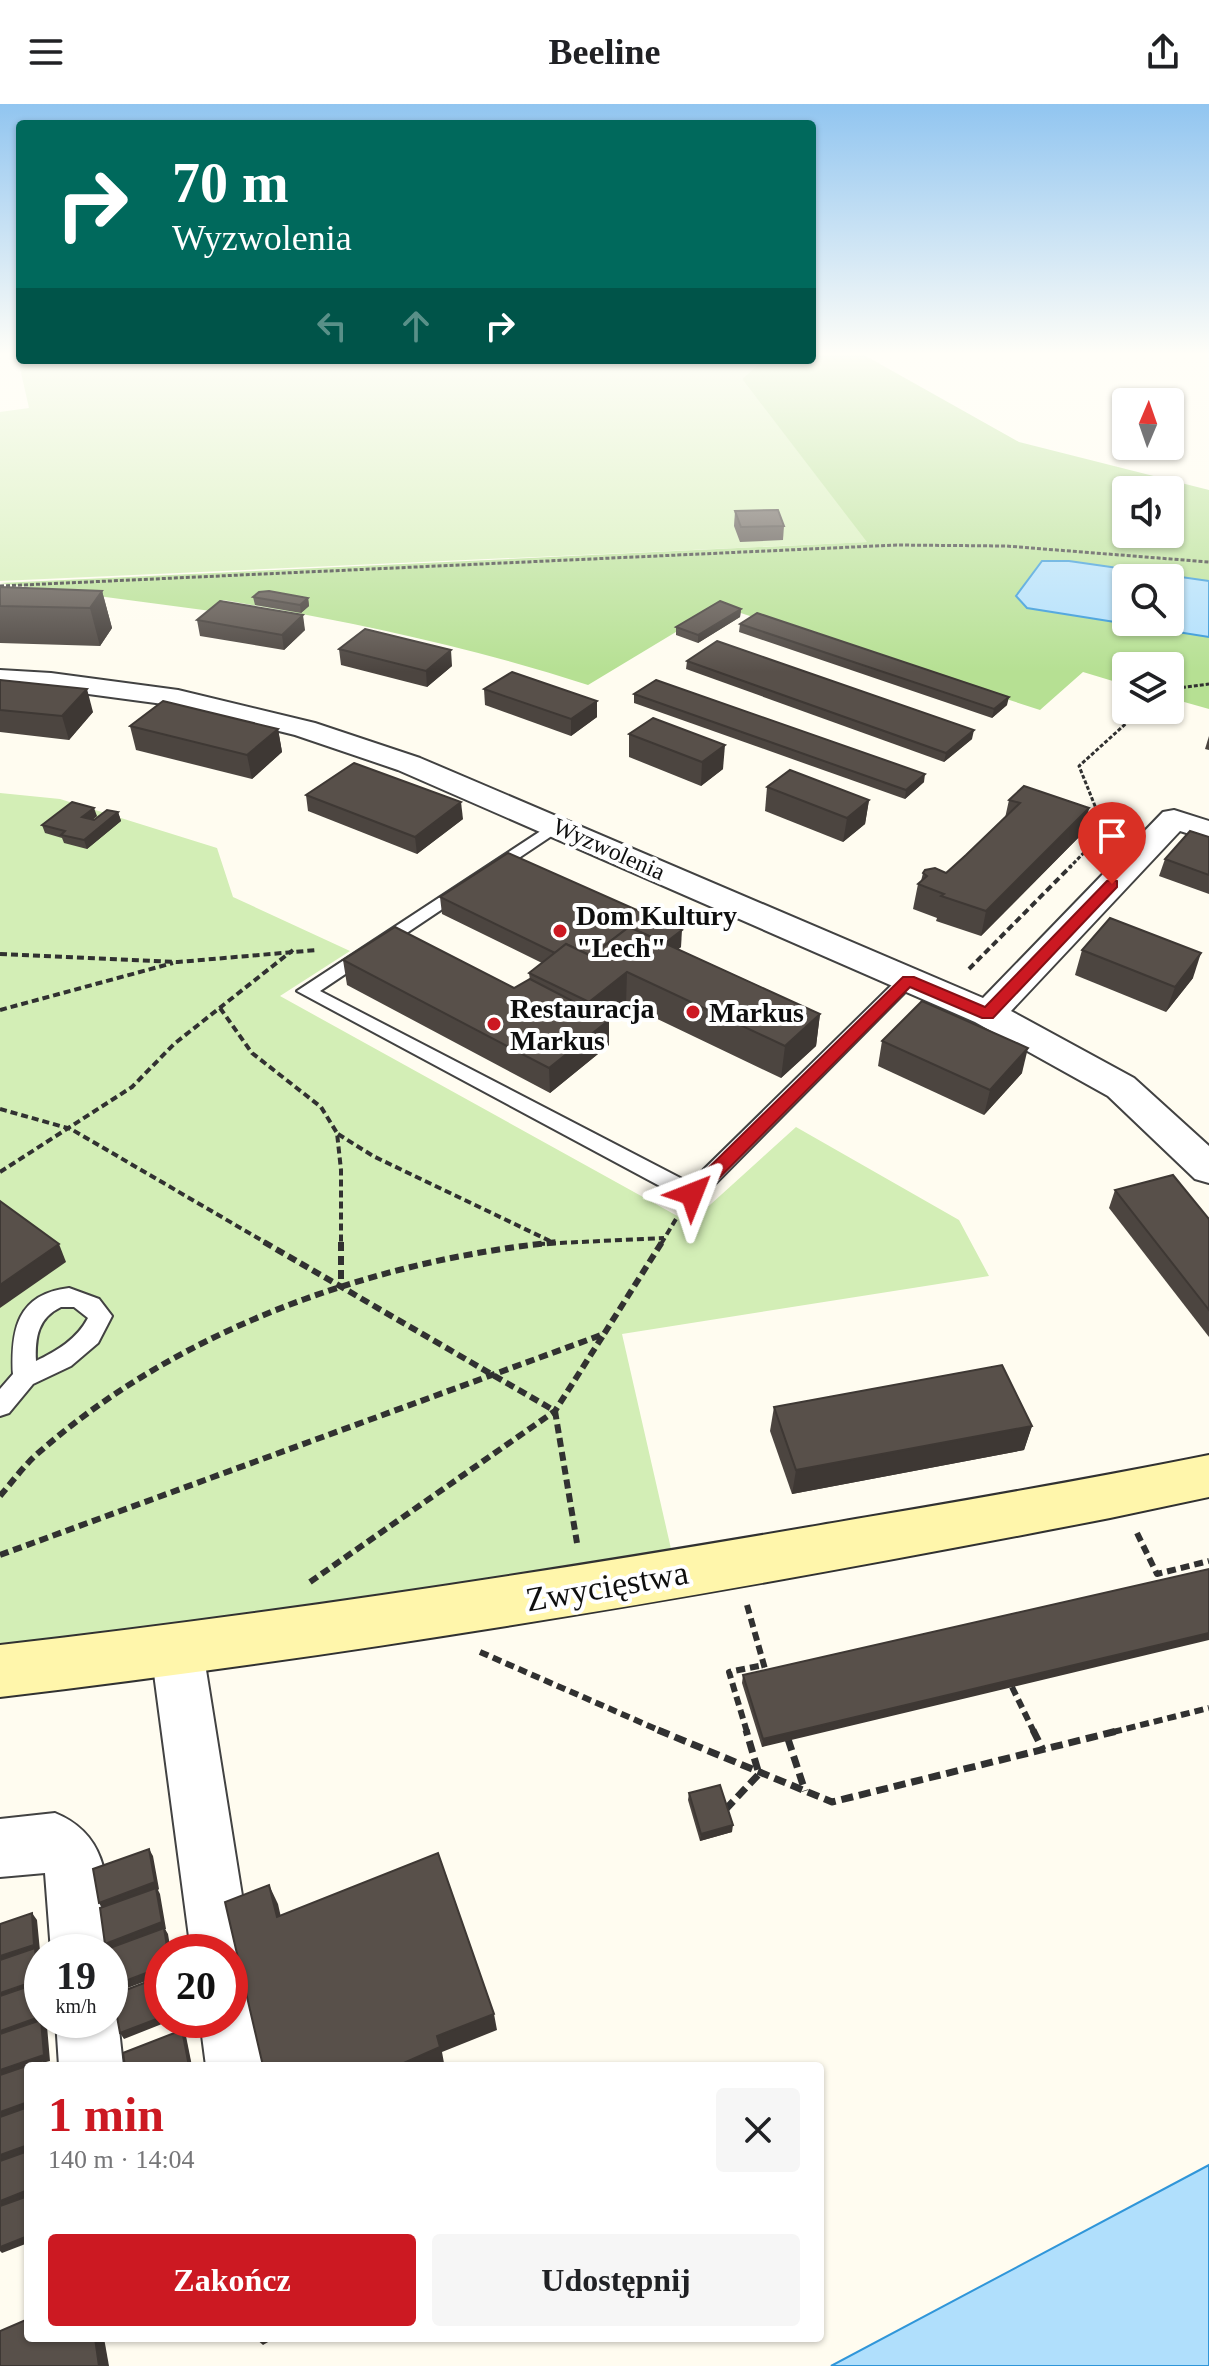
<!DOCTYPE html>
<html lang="pl">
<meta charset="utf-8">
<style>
:root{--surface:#fff;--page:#f6f6f6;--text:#202124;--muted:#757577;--accent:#cc1922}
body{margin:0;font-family:"Times New Roman",serif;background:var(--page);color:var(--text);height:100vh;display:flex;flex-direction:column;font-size:30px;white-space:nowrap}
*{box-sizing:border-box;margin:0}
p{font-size:26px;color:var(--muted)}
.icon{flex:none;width:44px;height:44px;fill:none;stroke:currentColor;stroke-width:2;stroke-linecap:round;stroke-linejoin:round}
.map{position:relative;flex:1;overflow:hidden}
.details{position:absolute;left:24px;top:1958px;width:800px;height:280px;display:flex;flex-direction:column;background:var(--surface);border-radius:8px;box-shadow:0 2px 6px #0004}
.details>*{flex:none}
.banner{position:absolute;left:16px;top:16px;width:800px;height:244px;border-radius:8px;box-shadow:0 2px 6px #0004;background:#00695c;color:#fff;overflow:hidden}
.needle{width:52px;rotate:2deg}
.controls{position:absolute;left:1112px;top:284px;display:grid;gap:16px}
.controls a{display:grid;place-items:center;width:72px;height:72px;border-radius:8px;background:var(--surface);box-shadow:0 2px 6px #0004;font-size:40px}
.speed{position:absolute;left:24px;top:1830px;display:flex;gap:16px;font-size:40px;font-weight:700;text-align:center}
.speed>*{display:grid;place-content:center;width:104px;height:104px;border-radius:50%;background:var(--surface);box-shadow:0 2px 6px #0004;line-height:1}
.speed small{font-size:20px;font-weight:400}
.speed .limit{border:12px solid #d22;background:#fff;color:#111}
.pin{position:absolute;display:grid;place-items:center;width:68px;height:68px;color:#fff;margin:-82px -34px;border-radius:50% 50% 50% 0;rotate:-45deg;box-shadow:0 0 8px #0007}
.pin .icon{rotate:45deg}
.me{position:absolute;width:88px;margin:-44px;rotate:45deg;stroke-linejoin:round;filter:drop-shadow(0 0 6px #0008)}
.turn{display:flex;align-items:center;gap:28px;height:168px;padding:0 24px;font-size:36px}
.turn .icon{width:104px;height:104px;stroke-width:2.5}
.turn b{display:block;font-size:56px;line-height:68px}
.lanes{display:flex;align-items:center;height:76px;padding:0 24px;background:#0003;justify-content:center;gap:40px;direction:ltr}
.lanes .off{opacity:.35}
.round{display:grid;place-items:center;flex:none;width:84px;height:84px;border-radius:8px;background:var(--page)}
.overview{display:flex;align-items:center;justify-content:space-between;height:136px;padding:0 24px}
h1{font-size:48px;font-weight:800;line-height:60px;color:var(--accent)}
.button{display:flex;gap:16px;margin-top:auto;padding:16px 24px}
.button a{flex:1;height:92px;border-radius:8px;background:var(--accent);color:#fff;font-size:32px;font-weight:800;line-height:92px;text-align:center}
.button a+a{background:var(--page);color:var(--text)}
header{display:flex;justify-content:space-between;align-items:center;height:104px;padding:0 24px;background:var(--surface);font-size:36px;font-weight:800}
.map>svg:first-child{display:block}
.green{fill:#d3eeb6}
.forest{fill:#b6e093;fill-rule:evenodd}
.water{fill:#b0dffc;stroke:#3096d9;stroke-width:2;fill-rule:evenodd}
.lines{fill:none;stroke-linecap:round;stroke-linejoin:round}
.lane-casing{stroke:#424242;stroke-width:4}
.street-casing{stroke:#424242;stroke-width:4}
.secondary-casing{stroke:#313131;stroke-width:4}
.path-far3{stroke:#313131;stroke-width:3;stroke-dasharray:4 2;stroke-linecap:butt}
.path-far2{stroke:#313131;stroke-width:4;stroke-dasharray:7 4;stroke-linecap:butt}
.path-far1{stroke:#313131;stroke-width:6;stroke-dasharray:9 5;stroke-linecap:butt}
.path{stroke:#313131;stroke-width:7;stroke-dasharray:12 6;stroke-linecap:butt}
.lane{fill:#fff;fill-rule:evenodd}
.street{fill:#fff;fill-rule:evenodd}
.secondary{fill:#fff6ab;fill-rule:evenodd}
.wall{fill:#4c4540}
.shaded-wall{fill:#3e3834}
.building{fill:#58504a;stroke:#3e3834;stroke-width:2}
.route{fill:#cc1922;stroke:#851016;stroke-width:2}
.poi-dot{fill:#cc1922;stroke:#fff;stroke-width:3}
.labels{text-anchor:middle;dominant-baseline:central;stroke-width:8;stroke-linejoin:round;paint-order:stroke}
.far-street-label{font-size:24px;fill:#0f0f0f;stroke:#fff}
.poi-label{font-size:28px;font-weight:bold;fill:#0f0f0f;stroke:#fff;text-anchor:start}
.near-street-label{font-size:34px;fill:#0f0f0f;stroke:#fff}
</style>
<header><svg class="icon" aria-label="menu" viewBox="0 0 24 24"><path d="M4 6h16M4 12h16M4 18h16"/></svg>Beeline<svg class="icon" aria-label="share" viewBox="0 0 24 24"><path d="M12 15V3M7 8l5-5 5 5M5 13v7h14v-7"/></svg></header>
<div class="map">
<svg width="1209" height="2262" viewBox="0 0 1209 2262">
<rect width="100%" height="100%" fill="#fffcf0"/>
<!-- green -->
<g class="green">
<path d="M17,251H20V256H763L742,275L868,438L0,477V308L29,304Z"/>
<path d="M0,689L60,695L217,744L233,793L350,847L280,892L690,1119L796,1023L959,1116L989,1172L622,1230L677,1471L0,1567Z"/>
</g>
<!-- forest -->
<path class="forest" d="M812,251H864L1019,338L1209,386V605L1170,594V562H1126V581L1083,568L1040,606L719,502L588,581C468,542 347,517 223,496L211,507L0,479L867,438L742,275L763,256H812ZM1126,386H1170V430H1126ZM1126,474H1170V518H1126Z"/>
<!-- water -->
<g class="water">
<path d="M1042,457H1069L1209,477V533L1027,504L1016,492ZM1126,474H1170V518H1126Z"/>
<path d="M1209,2061V2262H831Z"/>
</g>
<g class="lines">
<!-- lane casing -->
<g class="lane-casing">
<g id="lane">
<path d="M556,717L562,719L564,722L562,725L320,887L690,1079L901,872H915L917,876L700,1095H684L297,887Z"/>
<path d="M69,1184L99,1195L112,1212L98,1239L71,1262L33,1280L9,1309L0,1312V1285L13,1270C11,1226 17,1190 69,1184ZM61,1203H74L88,1214C77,1235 57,1247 36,1257C35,1233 38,1214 61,1203Z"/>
</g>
</g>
<!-- street casing -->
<g class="street-casing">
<g id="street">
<path d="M0,566L51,569L178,586L315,619L420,654L983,894L1163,708L1174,706L1209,717V736L1180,727L1011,907L1134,974L1209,1042V1079L1195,1075L1108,992L975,918L398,666L295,631L178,602L51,585L0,582Z"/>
<path d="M177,1523L196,1530L203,1547L251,1848L242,1869L230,1875V1848H191L151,1547L158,1530Z"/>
<path d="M55,1709C116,1734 106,1791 111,1848L110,1851V1848H51L45,1769L0,1773V1715Z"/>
<path d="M230,1876L252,1885L261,1907L270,1962H206L200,1916H230Z"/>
<path d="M110,1896L118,1916L123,1962H59L56,1916H110Z"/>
</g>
</g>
<!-- secondary casing -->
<g class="secondary-casing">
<path id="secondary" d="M1209,1351V1393L1110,1414C742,1486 372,1549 0,1593V1541C271,1510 540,1469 809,1423C943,1400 1076,1378 1209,1351Z"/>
</g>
<!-- path-far3 -->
<g class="path-far3">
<path d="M0,482L897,441L1006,442L1209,458"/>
<path d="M1170,585L1209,580"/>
<path d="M1069,764L1105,727L1079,662L1141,606"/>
</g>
<!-- path-far2 -->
<g class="path-far2">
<path d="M0,850L178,858L317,846"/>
<path d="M969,865L1071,762"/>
<path d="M220,904L252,949L321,1003L337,1029L341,1066V1140"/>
<path d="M0,906L173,859"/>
<path d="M0,1005L71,1025L268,1140"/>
<path d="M338,1030L373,1052L550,1137"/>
<path d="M0,1068L132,983L174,940L293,846"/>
<path d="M538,1140L664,1134"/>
<path d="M661,1140L676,1115"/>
</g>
<!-- path-far1 -->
<g class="path-far1">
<path d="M264,1138L555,1307L577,1439"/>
<path d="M341,1138V1184"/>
<path d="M0,1392C12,1378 23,1363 36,1351C176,1226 373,1156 558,1138"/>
<path d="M1137,1429L1157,1470L1209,1457"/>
<path d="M0,1451L604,1230L662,1138"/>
<path d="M310,1478L555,1307L604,1230"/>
<path d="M747,1501L767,1572"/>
<path d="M480,1548L663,1628"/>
<path d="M1012,1583L1034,1628"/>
<path d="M747,1628L729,1568L764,1561"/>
<path d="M1113,1628L1209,1604"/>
</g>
<!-- path -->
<g class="path">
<path d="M658,1626L832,1698L1121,1626"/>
<path d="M1033,1626L1043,1646"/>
<path d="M788,1635L805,1687"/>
<path d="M725,1706L759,1670L746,1626"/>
</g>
<!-- lane -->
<use href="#lane" class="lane"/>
<!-- street -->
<use href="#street" class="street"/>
<!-- secondary -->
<use href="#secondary" class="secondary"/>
</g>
<!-- wall -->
<g class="wall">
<path d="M735,407L784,422L783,436L740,438L734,422Z"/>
<path d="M0,483L102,487L112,524L100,542L0,539Z"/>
<path d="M253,493L308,494L309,502L301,509L255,501Z"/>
<path d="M741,505L740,513L698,539L676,531V523Z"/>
<path d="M197,516L305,526L284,546L200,532Z"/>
<path d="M740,520L1007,601L992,614L739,528Z"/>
<path d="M339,545L452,562L427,583L341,561Z"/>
<path d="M687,557L972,635L944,658L686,565Z"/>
<path d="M0,576L93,608L69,636L0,628Z"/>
<path d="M484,585L597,613L571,632L485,601Z"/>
<path d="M634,590L924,678L905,695L634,599Z"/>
<path d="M130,622L278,625L282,648L252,675L136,646Z"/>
<path d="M629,630L723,665L701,682L629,653Z"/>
<path d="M1209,632V646L1205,645Z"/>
<path d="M767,683L869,696L865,720L843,738L765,707Z"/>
<path d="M306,691L463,715L417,750L308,707Z"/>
<path d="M1009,696L1089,704L1083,729L981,832L936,817L937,814L913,805L918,780L921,777L923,769H946L1005,714Z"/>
<path d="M118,708L121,717L87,745L64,739L62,734L45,729L42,721L97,712L92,716H94Z"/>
<path d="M1209,733V790L1159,772L1165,755Z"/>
<path d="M440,793L681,843L678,845L820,910L816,942L781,974L626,900L608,915L609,941L550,989L347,881L343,856L514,884L530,876L529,869L542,859L442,810Z"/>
<path d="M1082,846L1193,874L1166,908L1075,871Z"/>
<path d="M882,937L1022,969L984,1011L878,962Z"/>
<path d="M1115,1086L1209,1115V1233L1109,1104Z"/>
<path d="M774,1303L1032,1322L1024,1346L792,1390L770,1327Z"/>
<path d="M1209,1465L762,1643L742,1579L743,1571Z"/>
<path d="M689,1689L732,1728L700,1737L688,1696Z"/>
</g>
<!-- shaded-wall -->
<g class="shaded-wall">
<path d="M102,487L112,524L100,542L90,504Z"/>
<path d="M308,494L309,502L301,509L300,501Z"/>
<path d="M741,505L740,513L698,539V531Z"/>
<path d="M303,511L305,526L284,546L282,531Z"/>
<path d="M451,546L452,562L427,583L426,567Z"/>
<path d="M87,585L93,608L69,636L62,612Z"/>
<path d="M1009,593L1007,601L992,614L994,605Z"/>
<path d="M597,597V613L571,632V615Z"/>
<path d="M278,625L282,648L252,675L247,651Z"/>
<path d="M974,626L972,635L944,658L946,649Z"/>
<path d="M725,641L723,665L701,682L702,658Z"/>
<path d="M925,670L924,678L905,695L906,686Z"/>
<path d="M869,696L865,720L843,738L847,714Z"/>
<path d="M461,698L463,715L417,750L415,733Z"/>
<path d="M94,704L97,712L85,722L82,713Z"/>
<path d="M1089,704L1083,729L981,832L986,807Z"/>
<path d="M118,708L121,717L87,745L84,736Z"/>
<path d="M682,826L681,843L653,866V848Z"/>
<path d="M1201,849L1193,874L1166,908L1175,883Z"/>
<path d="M627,868L626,900L590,930L589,898Z"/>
<path d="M820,910L816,942L781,974L785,942Z"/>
<path d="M609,916V941L550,989L549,964Z"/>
<path d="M1028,944L1022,969L984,1011L990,986Z"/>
<path d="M59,1140L66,1158L0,1204V1181Z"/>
<path d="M1032,1322L1024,1346L792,1390L796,1366Z"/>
<path d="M1209,1529V1536L762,1643L763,1635Z"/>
<path d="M733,1721L732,1728L700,1737L701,1730Z"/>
<path d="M149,1745L153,1752L159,1785L158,1786L160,1790L166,1825H165L168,1830L171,1848L110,1846L105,1840L103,1806L99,1799Z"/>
<path d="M269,1781L278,1800L285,1831L277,1813Z"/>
<path d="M32,1809L37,1816L40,1847H38L40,1850L42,1870V1916H47V1918L44,1919L47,1922L50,1957L46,1958L49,1962H44L0,1973V1852Z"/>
<path d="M162,1863V1871L117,1888L112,1882Z"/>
<path d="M494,1910L497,1926L442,1948L444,1959L438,1962H397L437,1932Z"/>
<path d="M162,1913V1916H172L124,1935L120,1929Z"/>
<path d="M182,1926L186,1932L192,1962H189Z"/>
<path d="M28,1998V2005L0,2015V2008Z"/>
<path d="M28,2041V2048L0,2058V2051Z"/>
<path d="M28,2086V2093L0,2104V2097Z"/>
<path d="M28,2132V2139L2,2149L0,2147V2143Z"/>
<path d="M95,2234H104L109,2262H99Z"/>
<path d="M255,2234H275L263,2241Z"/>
</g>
<!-- building -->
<g class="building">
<path d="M778,406L784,422L741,423L735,407Z"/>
<path d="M0,483L102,487L90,504L0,502Z"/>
<path d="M269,487L308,494L300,501L253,493L259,488Z"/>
<path d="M220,497L303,511L282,531L197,516Z"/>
<path d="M720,497L741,505L698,531L676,523Z"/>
<path d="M757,509L1009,593L994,605L740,520Z"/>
<path d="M365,525L451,546L426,567L339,545Z"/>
<path d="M717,537L974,626L946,649L687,557Z"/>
<path d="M512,568L597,597L571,615L484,585Z"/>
<path d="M0,576L87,585L62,612L0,606Z"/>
<path d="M656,576L925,670L906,686L634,590Z"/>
<path d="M163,597L278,625L247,651L130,622Z"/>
<path d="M653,614L725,641L702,658L629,630Z"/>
<path d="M354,659L461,698L415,733L306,691Z"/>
<path d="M790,666L869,696L847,714L767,683Z"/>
<path d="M1024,682L1089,704L986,807L941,792L944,790L918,780L927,772L923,769L925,766L935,764L946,769L966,751L1020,699L1009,696Z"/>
<path d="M72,698L94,704L82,713L94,716L107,706L118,708L84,736L61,731L65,727L42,721Z"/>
<path d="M1190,727L1209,733V771L1165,755Z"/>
<path d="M508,749L682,826L665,839L629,823L591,852L566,840L555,849L440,793Z"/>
<path d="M1110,814L1201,849L1175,883L1082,846Z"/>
<path d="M395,823L514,884L530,875L609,916L549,964L343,856Z"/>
<path d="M629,823L820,910L785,942L627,868L589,898L529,869L566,840L591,852Z"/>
<path d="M922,897L1028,944L990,986L882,937Z"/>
<path d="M1173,1071L1209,1115V1206L1115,1086Z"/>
<path d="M0,1097L59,1140L0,1181Z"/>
<path d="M1002,1261L1032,1322L796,1366L774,1303Z"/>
<path d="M1209,1465V1529L763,1635L743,1571Z"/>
<path d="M720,1681L733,1721L701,1730L689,1689Z"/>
<path d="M149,1745L155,1778L99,1799L93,1765Z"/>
<path d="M438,1749L494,1910L437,1932L440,1943L397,1962H263L225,1798L269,1781L277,1813Z"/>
<path d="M156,1784L162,1818L105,1840L100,1804Z"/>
<path d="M32,1809L34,1841L0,1852V1820Z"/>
<path d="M164,1824L168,1848H162V1863L112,1882L110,1868V1848H107V1845Z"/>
<path d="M35,1844L38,1876L0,1889V1856Z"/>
<path d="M162,1872V1913L120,1929L113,1891Z"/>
<path d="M38,1879L42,1912L0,1927V1892Z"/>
<path d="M41,1916L44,1951L0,1966V1930Z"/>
<path d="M182,1926L189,1962H125L123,1949Z"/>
<path d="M44,1956V1962H28V1998L0,2008V1971Z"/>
<path d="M28,2003V2041L0,2051V2013Z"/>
<path d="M28,2047V2086L0,2097V2057Z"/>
<path d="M28,2092V2132L0,2143V2102Z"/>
<path d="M28,2215V2234H95L99,2262H0V2227Z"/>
</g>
<!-- sky -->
<linearGradient id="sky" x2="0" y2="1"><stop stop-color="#91c5f0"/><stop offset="0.44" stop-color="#fffef8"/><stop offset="1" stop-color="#fffef8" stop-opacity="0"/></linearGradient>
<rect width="1209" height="568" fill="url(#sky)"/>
<!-- route -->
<path class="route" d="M1112,776L1117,777V783L993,914H982L910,883L698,1095H686L683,1090L686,1086L903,873H914L985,903L1107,777Z"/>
<!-- markers -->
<g class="poi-dot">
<circle cx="560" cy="827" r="8"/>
<circle cx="693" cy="908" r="8"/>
<circle cx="494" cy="920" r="8"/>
</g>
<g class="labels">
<!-- far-street labels -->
<g class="far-street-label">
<text transform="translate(609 745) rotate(24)">Wyzwolenia</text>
</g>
<!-- poi labels -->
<g class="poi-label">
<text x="576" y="811">Dom Kultury<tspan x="576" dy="32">"Lech"</tspan></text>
<text x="510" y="904">Restauracja<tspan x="510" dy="32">Markus</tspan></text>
<text x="709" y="908">Markus</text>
</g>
<!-- near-street labels -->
<g class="near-street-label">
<text transform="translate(607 1482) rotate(-10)">Zwycięstwa</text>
</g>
</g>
</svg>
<div class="controls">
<a><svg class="needle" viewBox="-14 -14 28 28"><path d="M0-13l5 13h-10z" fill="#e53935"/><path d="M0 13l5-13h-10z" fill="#757577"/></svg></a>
<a><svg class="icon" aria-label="sound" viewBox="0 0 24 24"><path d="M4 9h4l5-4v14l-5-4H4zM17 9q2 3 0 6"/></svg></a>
<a><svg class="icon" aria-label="search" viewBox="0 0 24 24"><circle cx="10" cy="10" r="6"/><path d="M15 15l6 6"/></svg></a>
<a><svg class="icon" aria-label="layers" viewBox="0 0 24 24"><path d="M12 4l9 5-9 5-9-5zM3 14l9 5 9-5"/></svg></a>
</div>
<div class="speed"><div>19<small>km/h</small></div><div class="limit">20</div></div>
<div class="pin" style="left:1112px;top:780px;background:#d93025"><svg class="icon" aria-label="arrive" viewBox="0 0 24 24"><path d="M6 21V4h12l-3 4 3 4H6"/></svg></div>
<svg class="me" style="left:692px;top:1090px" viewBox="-20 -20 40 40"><path d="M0-17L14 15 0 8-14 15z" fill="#cc1922" stroke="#fff" stroke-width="4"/></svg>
<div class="banner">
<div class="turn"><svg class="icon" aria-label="right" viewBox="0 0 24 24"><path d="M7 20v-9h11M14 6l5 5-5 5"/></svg><div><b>70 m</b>Wyzwolenia</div></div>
<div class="lanes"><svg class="icon off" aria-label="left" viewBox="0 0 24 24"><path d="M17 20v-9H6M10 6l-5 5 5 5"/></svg><svg class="icon off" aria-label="ahead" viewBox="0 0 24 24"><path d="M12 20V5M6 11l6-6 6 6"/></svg><svg class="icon" aria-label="right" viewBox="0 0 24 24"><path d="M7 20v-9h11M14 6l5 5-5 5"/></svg></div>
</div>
<section class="details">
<div class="overview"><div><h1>1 min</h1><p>140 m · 14:04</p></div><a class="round"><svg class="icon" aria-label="close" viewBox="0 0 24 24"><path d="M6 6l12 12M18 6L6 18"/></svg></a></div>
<div class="button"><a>Zakończ</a><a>Udostępnij</a></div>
</section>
</div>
